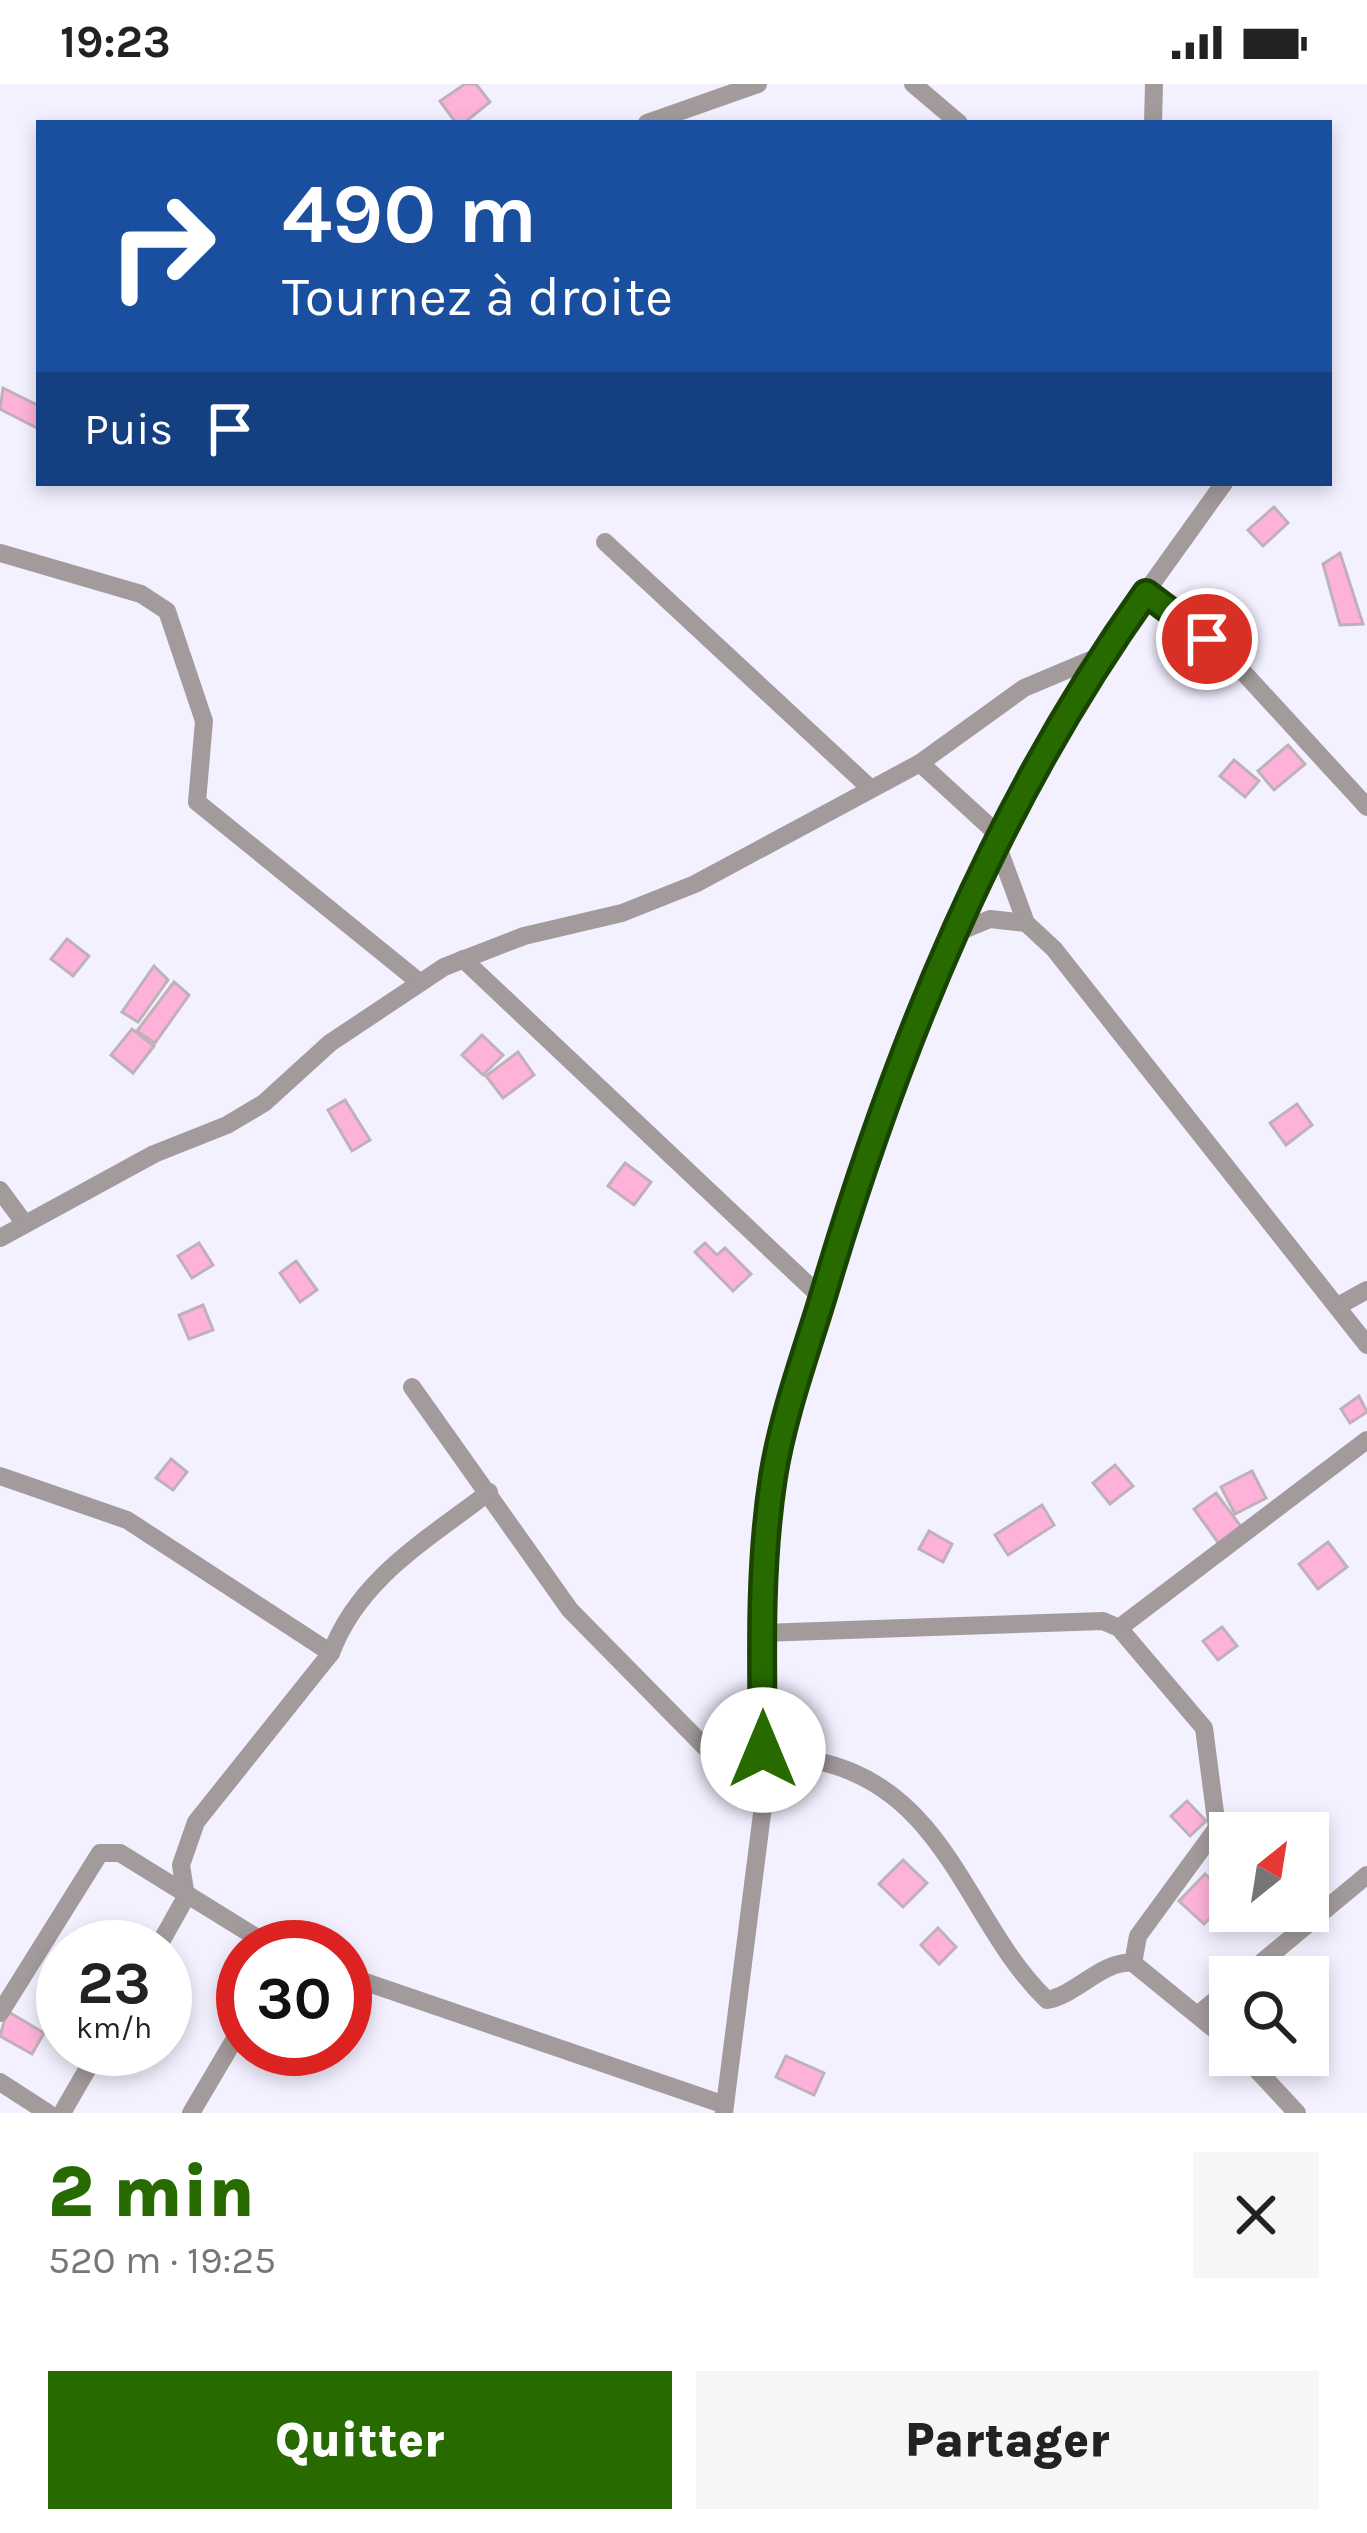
<!DOCTYPE html>
<html lang="fr">
<meta charset="utf-8">
<style>
:root{--surface:#fff;--page:#f6f6f6;--text:#222;--muted:#767676;--accent:#266a00}
body{margin:0;font-family:Karla,sans-serif;background:var(--page);color:var(--text);height:100vh;display:flex;flex-direction:column;font-size:45px;white-space:nowrap}
*{box-sizing:border-box;margin:0}
p{font-size:39px;color:var(--muted)}
.icon{flex:none;width:66px;height:66px;fill:none;stroke:currentColor;stroke-width:2;stroke-linecap:round;stroke-linejoin:round}
.map{position:relative;height:2029px;overflow:hidden}
.panel{display:flex;flex-direction:column;background:var(--surface);flex:1}
.panel>*{flex:none}
.guide{position:absolute;left:36px;top:36px;width:1296px;height:366px;border-radius:0px;box-shadow:0 6px 18px #0003;background:#1a4fa0;color:#fff;overflow:hidden}
.needle{width:78px;rotate:30deg}
.controls{position:absolute;left:1209px;top:1728px;display:grid;gap:24px}
.controls a{display:grid;place-items:center;width:120px;height:120px;border-radius:0px;background:var(--surface);box-shadow:0 6px 18px #0003;font-size:60px}
.speed{position:absolute;left:36px;top:1836px;display:flex;gap:24px;font-size:60px;font-weight:700;text-align:center}
.speed>*{display:grid;place-content:center;width:156px;height:156px;border-radius:50%;background:var(--surface);box-shadow:0 6px 18px #0003;line-height:1}
.speed small{font-size:30px;font-weight:400}
.speed .limit{border:18px solid #d22;background:#fff;color:#111}
.pin{position:absolute;display:grid;place-items:center;width:102px;height:102px;color:#fff;margin:-51px;border:6px solid #fff;border-radius:50%;box-shadow:0 3px 12px #0007}
.me{position:absolute;width:132px;margin:-66px;rotate:0deg;stroke-linejoin:round;filter:drop-shadow(0 0 9px #0008)}
.turn{display:flex;align-items:center;gap:42px;height:252px;padding:0 48px;font-size:54px}
.turn .icon{width:156px;height:156px;stroke-width:2.5}
.turn b{display:block;font-size:84px;line-height:102px}
.then{display:flex;align-items:center;height:114px;padding:0 48px;background:#0003;gap:24px;font-size:45px}
.round{display:grid;place-items:center;flex:none;width:126px;height:126px;border-radius:0px;background:var(--page)}
.overview{display:flex;align-items:center;justify-content:space-between;height:204px;padding:0 48px}
h1{font-size:72px;font-weight:800;line-height:90px;color:var(--accent)}
.button{display:flex;gap:24px;margin-top:auto;padding:24px 48px}
.button a{flex:1;height:138px;border-radius:0px;background:var(--accent);color:#fff;font-size:48px;font-weight:800;line-height:138px;text-align:center}
.button a+a{background:var(--page);color:var(--text)}
.status{display:flex;justify-content:space-between;align-items:center;height:84px;padding:0 60px;background:var(--surface);direction:ltr}
.status svg{height:33px;fill:currentColor}
.map>svg:first-child{display:block}
.building{fill:#feb2d9;stroke:#c0b1b8;stroke-width:3}
.lines{fill:none;stroke-linecap:round;stroke-linejoin:round}
.street{stroke:#a39b9b;stroke-width:18}
.route-casing{stroke:#194500;stroke-width:30}
.route{stroke:#266a00;stroke-width:21}
</style>
<div class="status"><b>19:23</b><svg viewBox="0 0 49 12"><path d="M0 12V9h3v3zM5 12V6h3v6zM10 12V3h3v9zM15 12V0h3v12zM26 1h20v11H26zM47 4h2v5h-2z"/></svg></div>
<div class="map">
<svg width="1367" height="2029" viewBox="0 0 1367 2029">
<rect width="100%" height="100%" fill="#f3f0ff"/>
<!-- building -->
<g class="building">
<path d="M465,0H476L490,18L464,39H456L440,17Z"/>
<path d="M3,304L39,322L37,344L0,325Z"/>
<path d="M1274,423L1288,439L1263,462L1248,446Z"/>
<path d="M1340,469L1363,540L1340,541L1323,480Z"/>
<path d="M1288,661L1305,680L1274,706L1258,687Z"/>
<path d="M1234,676L1259,697L1245,713L1220,692Z"/>
<path d="M67,855L89,872L73,892L51,875Z"/>
<path d="M154,882L168,896L138,938L122,928Z"/>
<path d="M174,898L189,911L155,959L137,947Z"/>
<path d="M132,945L154,962L133,989L111,971Z"/>
<path d="M482,951L503,971L483,991L462,971Z"/>
<path d="M518,968L534,991L503,1014L486,992Z"/>
<path d="M345,1016L370,1056L352,1067L328,1026Z"/>
<path d="M1297,1020L1312,1041L1286,1061L1270,1039Z"/>
<path d="M625,1079L651,1098L634,1121L608,1102Z"/>
<path d="M199,1159L213,1181L192,1194L178,1172Z"/>
<path d="M705,1159L717,1171L725,1164L751,1190L733,1207L695,1168Z"/>
<path d="M296,1177L317,1206L300,1218L280,1189Z"/>
<path d="M203,1221L213,1246L189,1255L179,1231Z"/>
<path d="M1359,1312L1367,1328L1350,1339L1341,1325Z"/>
<path d="M171,1375L187,1388L173,1406L156,1394Z"/>
<path d="M1115,1381L1133,1402L1110,1420L1093,1399Z"/>
<path d="M1252,1387L1266,1414L1235,1430L1221,1403Z"/>
<path d="M1216,1409L1242,1444L1220,1461L1194,1425Z"/>
<path d="M1042,1421L1054,1441L1008,1471L995,1451Z"/>
<path d="M929,1447L952,1460L943,1478L919,1465Z"/>
<path d="M1328,1458L1347,1483L1318,1505L1299,1480Z"/>
<path d="M1222,1543L1237,1562L1218,1576L1203,1557Z"/>
<path d="M1187,1717L1206,1737L1190,1752L1171,1732Z"/>
<path d="M903,1776L927,1799L903,1823L879,1800Z"/>
<path d="M1205,1790L1230,1814L1204,1840L1179,1817Z"/>
<path d="M938,1844L956,1863L939,1880L921,1861Z"/>
<path d="M7,1927L44,1949L32,1970L0,1952Z"/>
<path d="M786,1972L824,1989L814,2011L776,1993Z"/>
</g>
<g class="lines">
<!-- street -->
<g class="street">
<path d="M913,0L959,39"/>
<path d="M647,39L758,0"/>
<path d="M1153,39L1154,0"/>
<path d="M605,458L870,704"/>
<path d="M0,469L141,510L167,527L204,637L197,718L418,897"/>
<path d="M1146,509L1233,577L1367,723"/>
<path d="M920,679L991,744L1026,839L1054,865L1367,1261"/>
<path d="M956,849L990,835L1026,839"/>
<path d="M463,875L822,1214"/>
<path d="M0,1106L25,1140"/>
<path d="M0,1154L154,1070L227,1041L264,1019L330,959L444,883L524,852L622,829L695,800L920,679L1024,604L1100,572"/>
<path d="M1338,1222L1367,1206"/>
<path d="M412,1303L570,1526L763,1722"/>
<path d="M0,1392L127,1436L331,1569"/>
<path d="M1119,1544L1367,1356"/>
<path d="M762,1549L1103,1537L1119,1544L1204,1644L1217,1744L1138,1852L1133,1879"/>
<path d="M763,1666C792,1673 825,1676 852,1688C952,1730 974,1846 1047,1916C1078,1910 1102,1876 1133,1879L1230,1958"/>
<path d="M158,1863L186,1813L181,1781L196,1738L331,1569C359,1494 427,1456 489,1408"/>
<path d="M345,1891L725,2021"/>
<path d="M1244,1893L1367,1791"/>
<path d="M0,1929L100,1769H120L272,1863"/>
<path d="M1200,1929L1230,1904"/>
<path d="M1243,1971L1297,2029"/>
<path d="M0,1998L48,2029"/>
<path d="M62,2029L99,1965"/>
<path d="M191,2029L243,1941"/>
<path d="M724,2029L763,1722V1509L774,1389L855,1104L922,920L1016,722L1100,572L1224,399"/>
</g>
</g>
<g class="lines">
<!-- route casing -->
<g class="route-casing">
<path id="route" d="M763,1666C762,1575 759,1483 773,1393C783,1330 806,1269 824,1209C897,962 996,719 1146,509L1207,555"/>
</g>
<!-- route -->
<use href="#route" class="route"/>
</g>
</svg>
<div class="controls">
<a><svg class="needle" viewBox="-14 -14 28 28"><path d="M0-13l5 13h-10z" fill="#e53935"/><path d="M0 13l5-13h-10z" fill="#767676"/></svg></a>
<a><svg class="icon" aria-label="search" viewBox="0 0 24 24"><circle cx="10" cy="10" r="6"/><path d="M15 15l6 6"/></svg></a>
</div>
<div class="speed"><div>23<small>km/h</small></div><div class="limit">30</div></div>
<div class="pin" style="left:1207px;top:555px;background:#d93025"><svg class="icon" aria-label="arrive" viewBox="0 0 24 24"><path d="M6 21V4h12l-3 4 3 4H6"/></svg></div>
<svg class="me" style="left:763px;top:1666px" viewBox="-20 -20 40 40"><circle r="19" fill="#fff"/><path d="M0-13L10 11 0 6-10 11z" fill="#266a00"/></svg>
<div class="guide">
<div class="turn"><svg class="icon" aria-label="right" viewBox="0 0 24 24"><path d="M7 20v-9h11M14 6l5 5-5 5"/></svg><div><b>490 m</b>Tournez à droite</div></div>
<div class="then">Puis<svg class="icon" aria-label="arrive" viewBox="0 0 24 24"><path d="M6 21V4h12l-3 4 3 4H6"/></svg></div>
</div>
</div>
<section class="panel">
<div class="overview"><div><h1>2 min</h1><p>520 m · 19:25</p></div><a class="round"><svg class="icon" aria-label="close" viewBox="0 0 24 24"><path d="M6 6l12 12M18 6L6 18"/></svg></a></div>
<div class="button"><a>Quitter</a><a>Partager</a></div>
</section>
